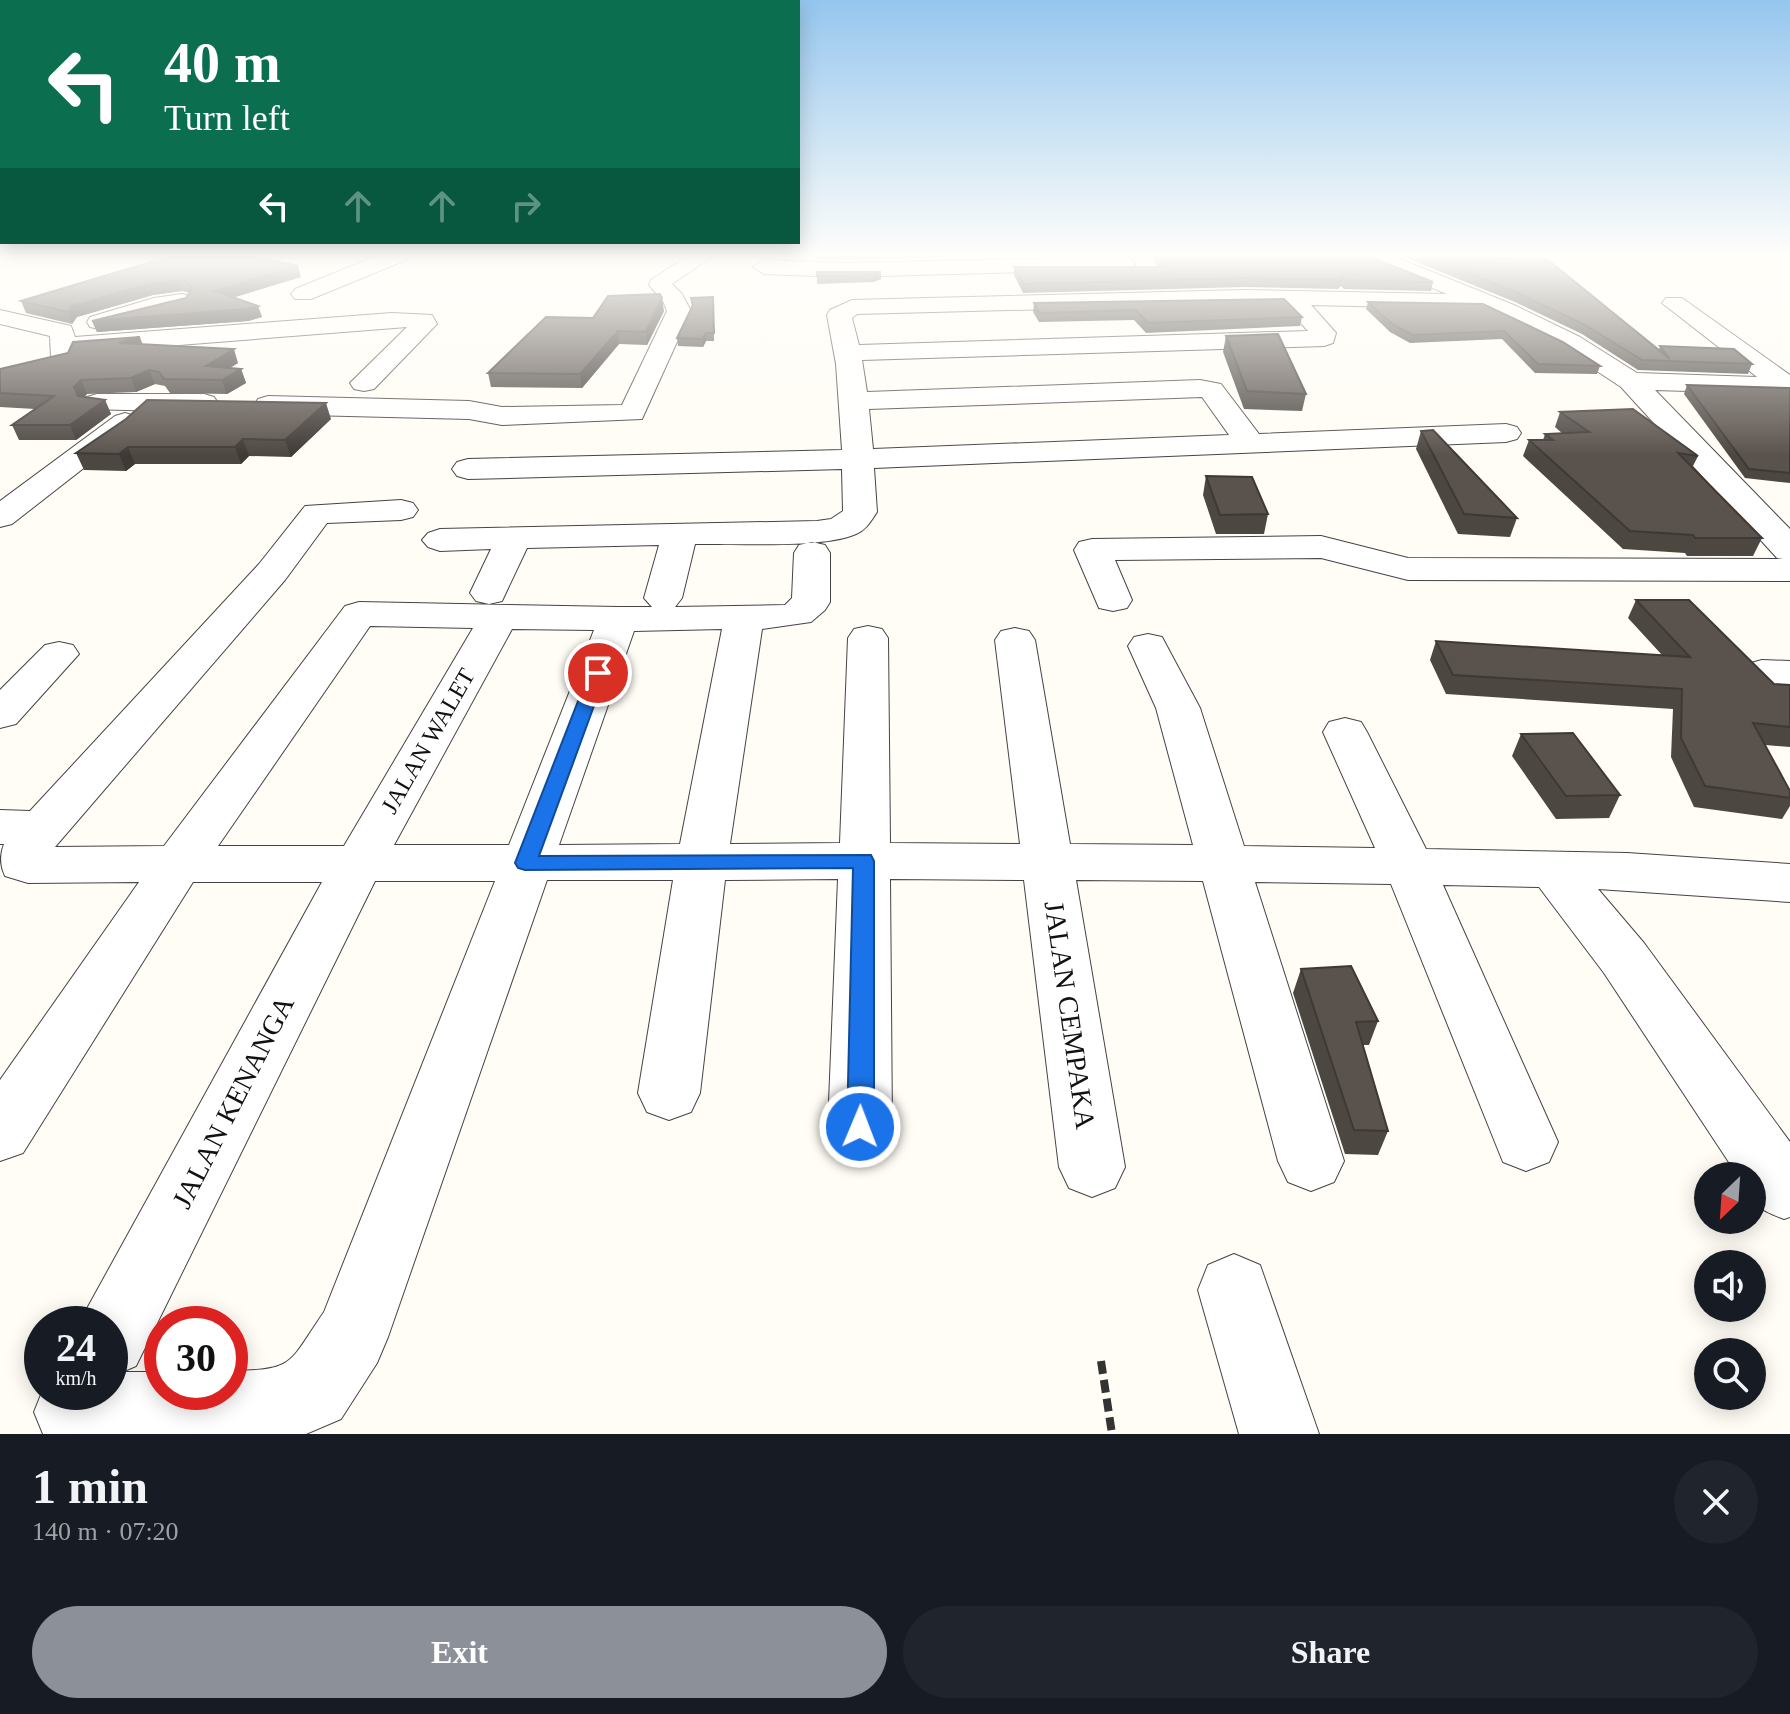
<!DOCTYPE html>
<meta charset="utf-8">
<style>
:root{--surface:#171b24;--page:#20242c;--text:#f1f3f6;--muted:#9ea1a6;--accent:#8c9099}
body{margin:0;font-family:"Times New Roman",serif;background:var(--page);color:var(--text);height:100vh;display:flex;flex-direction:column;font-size:30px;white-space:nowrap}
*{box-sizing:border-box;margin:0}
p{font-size:26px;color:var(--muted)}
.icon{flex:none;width:44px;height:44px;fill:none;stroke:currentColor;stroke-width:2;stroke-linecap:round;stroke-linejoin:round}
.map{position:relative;height:1434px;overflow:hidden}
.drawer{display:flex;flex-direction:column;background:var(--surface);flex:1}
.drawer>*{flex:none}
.banner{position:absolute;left:0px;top:0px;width:800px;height:244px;box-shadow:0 4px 20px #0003;background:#0b6e4f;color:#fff;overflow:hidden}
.needle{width:52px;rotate:205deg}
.fabs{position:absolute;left:1694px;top:1162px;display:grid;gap:16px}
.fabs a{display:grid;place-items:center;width:72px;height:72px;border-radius:50%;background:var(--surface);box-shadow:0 4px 20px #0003;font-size:40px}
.speed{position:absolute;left:24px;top:1306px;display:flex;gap:16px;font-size:40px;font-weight:700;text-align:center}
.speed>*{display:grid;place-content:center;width:104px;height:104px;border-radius:50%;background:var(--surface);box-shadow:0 4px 20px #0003;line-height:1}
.speed small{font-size:20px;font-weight:400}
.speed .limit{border:12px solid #d22;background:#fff;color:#111}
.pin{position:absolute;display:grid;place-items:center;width:68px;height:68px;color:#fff;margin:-34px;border:4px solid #fff;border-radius:50%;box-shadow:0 2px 8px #0007}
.me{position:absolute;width:88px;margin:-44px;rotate:1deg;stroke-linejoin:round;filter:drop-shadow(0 0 6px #0008)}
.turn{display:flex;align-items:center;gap:28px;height:168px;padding:0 32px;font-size:36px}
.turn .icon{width:104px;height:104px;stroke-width:2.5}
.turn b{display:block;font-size:56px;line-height:68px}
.lanes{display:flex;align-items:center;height:76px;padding:0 32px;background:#0003;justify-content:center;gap:40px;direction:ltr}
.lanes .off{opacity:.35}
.round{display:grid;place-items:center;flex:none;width:84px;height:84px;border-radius:42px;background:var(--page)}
.summary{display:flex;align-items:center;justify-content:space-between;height:136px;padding:0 32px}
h1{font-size:48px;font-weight:800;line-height:60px}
.cta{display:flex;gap:16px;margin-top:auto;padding:16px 32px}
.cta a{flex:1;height:92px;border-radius:48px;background:var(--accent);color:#fff;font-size:32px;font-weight:800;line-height:92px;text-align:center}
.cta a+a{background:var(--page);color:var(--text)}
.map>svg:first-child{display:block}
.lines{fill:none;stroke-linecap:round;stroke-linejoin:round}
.minor-casing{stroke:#444;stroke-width:2}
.path{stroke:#333;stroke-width:8;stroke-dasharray:13 6;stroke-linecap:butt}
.minor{fill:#fff;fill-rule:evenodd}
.wall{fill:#4d4742}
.shaded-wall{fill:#3f3936}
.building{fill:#5a524d;stroke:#3f3936;stroke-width:2}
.route{fill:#1a73e8;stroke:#114b97;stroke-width:2}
.labels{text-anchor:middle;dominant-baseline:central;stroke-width:8;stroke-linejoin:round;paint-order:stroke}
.street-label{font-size:24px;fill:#111;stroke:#fff}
.near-street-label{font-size:28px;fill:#111;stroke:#fff}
</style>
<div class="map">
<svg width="1790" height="1434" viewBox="0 0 1790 1434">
<rect width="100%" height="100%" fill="#fffdf5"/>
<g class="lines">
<!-- minor casing -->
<g class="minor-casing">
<g id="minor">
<path d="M379,255H408L406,260L311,299H295L291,294L295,289Z"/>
<path d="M689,255H715L672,284L682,294L691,311L642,419L502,425L469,419L268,414L258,411L254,405L258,399L268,396L469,401L502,407L622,405L667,311L663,301L649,285L651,280Z"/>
<path d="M1361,255H1390L1514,305L1580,337L1637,373L1757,377L1662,303L1666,298H1682L1790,375V394L1655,390L1790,529V581L1408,580L1321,558L1115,560L1132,600L1127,608L1113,611L1099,608L1074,550L1079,542L1092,539L1321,536L1408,558L1783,559L1777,558L1621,387L1562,348L1481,309L1311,305L1336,333L1333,343L1324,346L862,360L867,392L1200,380L1221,384L1259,434L1506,424L1517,427L1521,433L1517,439L1506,442L874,468L877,512C871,521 866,530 856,534C822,549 735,543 695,544L682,598L675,607L785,605L792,598L794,553L799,545L812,542L825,545L830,553V602L825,610L811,622L762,629L730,844L840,843L848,638L854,629L868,626L882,629L888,638L890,843L1020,844L995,640L1001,631L1015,628L1029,631L1035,640L1070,844L1193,845L1156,708L1128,646L1134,637L1148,634L1162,637L1200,708L1244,846L1375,848L1323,732L1329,722L1345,718L1361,722L1367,732L1426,849L1627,853L1790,864V902L1598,889L1644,943L1790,1142V1217L1784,1219C1756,1208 1752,1206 1752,1176H1738L1604,973L1539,887L1443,885L1558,1142L1549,1162L1526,1171L1503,1162L1391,884L1255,882L1344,1161L1334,1182L1311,1191L1288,1182L1278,1161L1203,881L1076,880L1125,1167L1115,1188L1092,1197L1069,1188L1059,1167L1024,880L890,879L892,1127L883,1147L860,1155L837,1147L828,1127L838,879L725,880L700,1093L691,1112L669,1120L647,1112L638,1093L673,880H547L388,1337L377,1363L341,1419L306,1434H43L34,1412L42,1392H110V1324H79L84,1314L322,882H193L23,1153L0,1161V1080L139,882L28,883L5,876C0,866 0,854 4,844H0V810L30,811L259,564L305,506L401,500L413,503L418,510L413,517L401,520L327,523L285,580L55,847L164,846L345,606L359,602L618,607H652L644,598L659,545L527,548L502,601L489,604L476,601L470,593L491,549L440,551L428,547L422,540L428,533L440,529L817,521L831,519L843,511L842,469L468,479L457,476L452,469L457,462L468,459L842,450L836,364L827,315L830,310L852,300L1244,290L1447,294L1363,260ZM1244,304L1284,305L1308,331L859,345L852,318L857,314ZM1202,397L1229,435L873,449L869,409ZM370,626L473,628L344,846H218ZM512,629L594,630L509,845H394ZM722,629L680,844L559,845L634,631ZM375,881H495L324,1312C288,1364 296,1370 230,1371V1392H162V1372H122L136,1366Z"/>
<path d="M1124,257L1132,259L1135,264L1132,269L843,277L764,274L753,267L764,260L843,263Z"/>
<path d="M182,294L190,296L194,301L190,306L164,310L99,329L90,327L87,322L90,317L154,298Z"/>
<path d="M0,310L71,326L75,337L392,313L432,315L437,324L374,389L364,391L354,389L350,383L407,327L77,353L73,364H55L51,358L50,336L0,324Z"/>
<path d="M97,394H204L214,397L218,403L214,409L204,412L87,409L83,403L87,397Z"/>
<path d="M125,413L135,416L140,422L135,428L12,524L0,527V501L115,416Z"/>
<path d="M59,642L73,645L79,654L16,724L0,728V690L45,645Z"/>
<path d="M1762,660L1790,661V687L1747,682L1741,673L1747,664Z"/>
<path d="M1234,1254L1260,1265L1319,1434H1239L1198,1290L1208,1265Z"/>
</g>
</g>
<!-- path -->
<path class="path" d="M1101,1361L1112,1434"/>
<!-- minor -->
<use href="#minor" class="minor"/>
</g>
<!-- wall -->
<g class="wall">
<path d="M174,255L301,277L234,297L258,306L262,317L248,321L97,332L92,321L186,298L190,293L182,291L153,295L77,317L72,324L26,313L21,301Z"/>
<path d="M815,255H936L929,258L816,259Z"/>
<path d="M1151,255H1366L1433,282L1431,291L1344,289L1341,286L1338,289L1244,287L1023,293L1014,275V267H1158Z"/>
<path d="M1399,255H1473L1659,350L1660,346L1752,364L1748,374L1638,370L1582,334L1515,302Z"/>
<path d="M817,272H881V279L873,282L817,284Z"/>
<path d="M713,297L714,341H706L703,347L678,346L677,338L692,307L691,298Z"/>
<path d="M1368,302L1483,304L1600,366L1597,374L1535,373L1502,339L1410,343L1390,332L1366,309Z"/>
<path d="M1034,303L1302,317L1300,326L1146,333L1134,320L1039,322L1033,312Z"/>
<path d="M664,311L647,345L619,344L582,388L491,387L488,373L593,318Z"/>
<path d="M1226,336L1306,394L1302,411L1244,409L1223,352Z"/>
<path d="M143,344L238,363L229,368L241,369L246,383L227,394L170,393L165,386L155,384L136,392L87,394L84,397L105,400L111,414L76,440H19L12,425L35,409L0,407V369Z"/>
<path d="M1687,385L1790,388V483L1745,478L1684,394Z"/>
<path d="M1560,412L1698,456L1692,468L1762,538L1753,556H1687L1685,553L1623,549L1523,456L1529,440H1543L1545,434H1563L1555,427Z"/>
<path d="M331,419L291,457L249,456L241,464H135L126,471L84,470L76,453Z"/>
<path d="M1421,431L1517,518L1510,537L1458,534L1416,449Z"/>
<path d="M1206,476L1268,514L1264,534H1216L1203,495Z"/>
<path d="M1636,600L1774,684L1790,685V747L1765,745L1790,791V806L1782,819L1694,807L1671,757L1673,709L1446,694L1430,660L1436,641L1662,655L1628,618Z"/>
<path d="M1521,734L1620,795L1609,818L1556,819L1512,756Z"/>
<path d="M1301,969L1378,1021L1369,1045H1363L1388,1131L1378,1155L1345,1154L1293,993Z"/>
</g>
<!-- shaded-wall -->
<g class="shaded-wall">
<path d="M298,266L301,277L219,302L215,291Z"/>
<path d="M881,272V279L873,282V275Z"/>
<path d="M178,280L182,291L153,295L77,317L72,324L68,312L72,306L149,284Z"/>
<path d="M662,298L664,311L647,345L646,332Z"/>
<path d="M258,306L262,317L248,321L97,332L92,321Z"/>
<path d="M618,331L619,344L582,388L580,374Z"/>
<path d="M706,333V341L703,347L702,339Z"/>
<path d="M140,337L145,351L119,343Z"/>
<path d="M234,349L238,363L211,380L206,366Z"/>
<path d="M241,369L246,383L227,394L222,380Z"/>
<path d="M149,370L155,384L136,392L131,378Z"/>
<path d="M81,380L87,394L80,401L74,387Z"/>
<path d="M105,400L111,414L76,440L70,425Z"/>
<path d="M326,403L331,419L291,457L285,440Z"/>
<path d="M243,439L249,456L241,464L235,447Z"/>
<path d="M128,447L135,464L126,471L119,454Z"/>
</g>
<!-- building -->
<g class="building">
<path d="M174,255H247L298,266L215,291L258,306L245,309L92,321L186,298L192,288L187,282L178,280L149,284L72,306L68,312L21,301Z"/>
<path d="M1158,255H1366L1433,282L1346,280L1343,277L1340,280L1245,278L1023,284L1014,267H1165Z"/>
<path d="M1422,255H1473L1479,257L1548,260L1670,359L1660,346L1734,349L1752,364L1642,360L1585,325L1518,293Z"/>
<path d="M817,272H881L873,275L817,276Z"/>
<path d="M660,294L662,298L646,332L618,331L580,374L488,373L546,317L593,318L608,296Z"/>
<path d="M713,297L714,333H706L702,339L677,338L693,305L691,298Z"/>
<path d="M1284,299L1302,317L1148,323L1136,310L1039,313L1034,303Z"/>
<path d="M1368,302L1483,304L1563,342L1600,366L1538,364L1504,331L1413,335L1392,324Z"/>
<path d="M1278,334L1306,394L1247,391L1226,336Z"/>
<path d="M140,337L119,343L234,349L206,366L241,369L222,380L164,379L159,372L149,370L131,378L81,380L74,387L78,396L105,400L70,425H12L54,396L0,393V369L68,353L73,342Z"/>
<path d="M1687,385L1790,388V473L1749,469Z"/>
<path d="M147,400L326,403L285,440L243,439L235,447H128L119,454L76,453L126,419Z"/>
<path d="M1633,409L1698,456L1678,453L1762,538H1695L1693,535L1630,531L1529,440H1553L1545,434L1589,432L1560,412Z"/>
<path d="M1433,430L1517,518L1464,514L1421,431Z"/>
<path d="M1206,476L1252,477L1268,514L1220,515Z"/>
<path d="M1636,600H1689L1774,684L1790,685V727L1753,723L1790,791V798L1705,786L1681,738L1682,689L1453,675L1436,641L1690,657Z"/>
<path d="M1573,733L1620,795L1566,796L1521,734Z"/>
<path d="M1351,966L1378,1021L1356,1022L1388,1131L1354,1130L1301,969Z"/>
</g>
<!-- sky -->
<linearGradient id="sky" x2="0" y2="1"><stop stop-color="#95c6ee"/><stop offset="0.56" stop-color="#fffefa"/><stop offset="1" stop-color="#fffefa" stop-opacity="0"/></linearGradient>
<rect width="1790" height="456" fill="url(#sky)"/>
<!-- route -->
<path class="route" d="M598,668L606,673L539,856L871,855L874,861V1127L870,1135L860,1139L851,1135L847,1127L853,868L525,870L518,868L515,863L589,673Z"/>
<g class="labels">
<!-- street labels -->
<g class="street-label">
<text transform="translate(428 741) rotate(-60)">JALAN WALET</text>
</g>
<!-- near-street labels -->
<g class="near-street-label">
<text transform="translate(1070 1015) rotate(82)">JALAN CEMPAKA</text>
<text transform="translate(233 1102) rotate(-63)">JALAN KENANGA</text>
</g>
</g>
</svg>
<div class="fabs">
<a><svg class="needle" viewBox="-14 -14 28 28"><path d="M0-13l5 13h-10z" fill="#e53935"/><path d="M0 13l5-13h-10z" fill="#9ea1a6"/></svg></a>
<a><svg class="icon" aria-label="sound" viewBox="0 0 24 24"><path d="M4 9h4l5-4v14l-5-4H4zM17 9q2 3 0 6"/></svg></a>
<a><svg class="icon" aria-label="search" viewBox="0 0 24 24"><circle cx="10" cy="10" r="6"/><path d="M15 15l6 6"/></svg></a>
</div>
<div class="speed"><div>24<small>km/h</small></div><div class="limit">30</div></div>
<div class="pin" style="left:598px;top:673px;background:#d93025"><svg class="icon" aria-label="arrive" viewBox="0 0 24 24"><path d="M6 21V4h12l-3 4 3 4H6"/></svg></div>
<svg class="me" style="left:860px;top:1127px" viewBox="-20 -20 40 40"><circle r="17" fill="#1a73e8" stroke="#fff" stroke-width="3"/><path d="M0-11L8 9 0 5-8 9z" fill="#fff"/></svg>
<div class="banner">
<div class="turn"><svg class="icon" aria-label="left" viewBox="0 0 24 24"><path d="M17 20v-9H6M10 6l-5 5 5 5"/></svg><div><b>40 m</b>Turn left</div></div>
<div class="lanes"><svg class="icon" aria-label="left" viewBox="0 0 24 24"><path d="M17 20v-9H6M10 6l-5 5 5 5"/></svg><svg class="icon off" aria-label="ahead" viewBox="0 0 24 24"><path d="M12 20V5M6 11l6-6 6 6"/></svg><svg class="icon off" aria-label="ahead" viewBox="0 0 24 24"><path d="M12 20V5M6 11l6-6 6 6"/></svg><svg class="icon off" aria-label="right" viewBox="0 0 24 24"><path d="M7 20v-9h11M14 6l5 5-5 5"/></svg></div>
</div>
</div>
<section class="drawer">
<div class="summary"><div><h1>1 min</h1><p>140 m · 07:20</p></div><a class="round"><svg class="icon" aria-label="close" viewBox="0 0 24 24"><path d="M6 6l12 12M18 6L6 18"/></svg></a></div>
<div class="cta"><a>Exit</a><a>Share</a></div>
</section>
